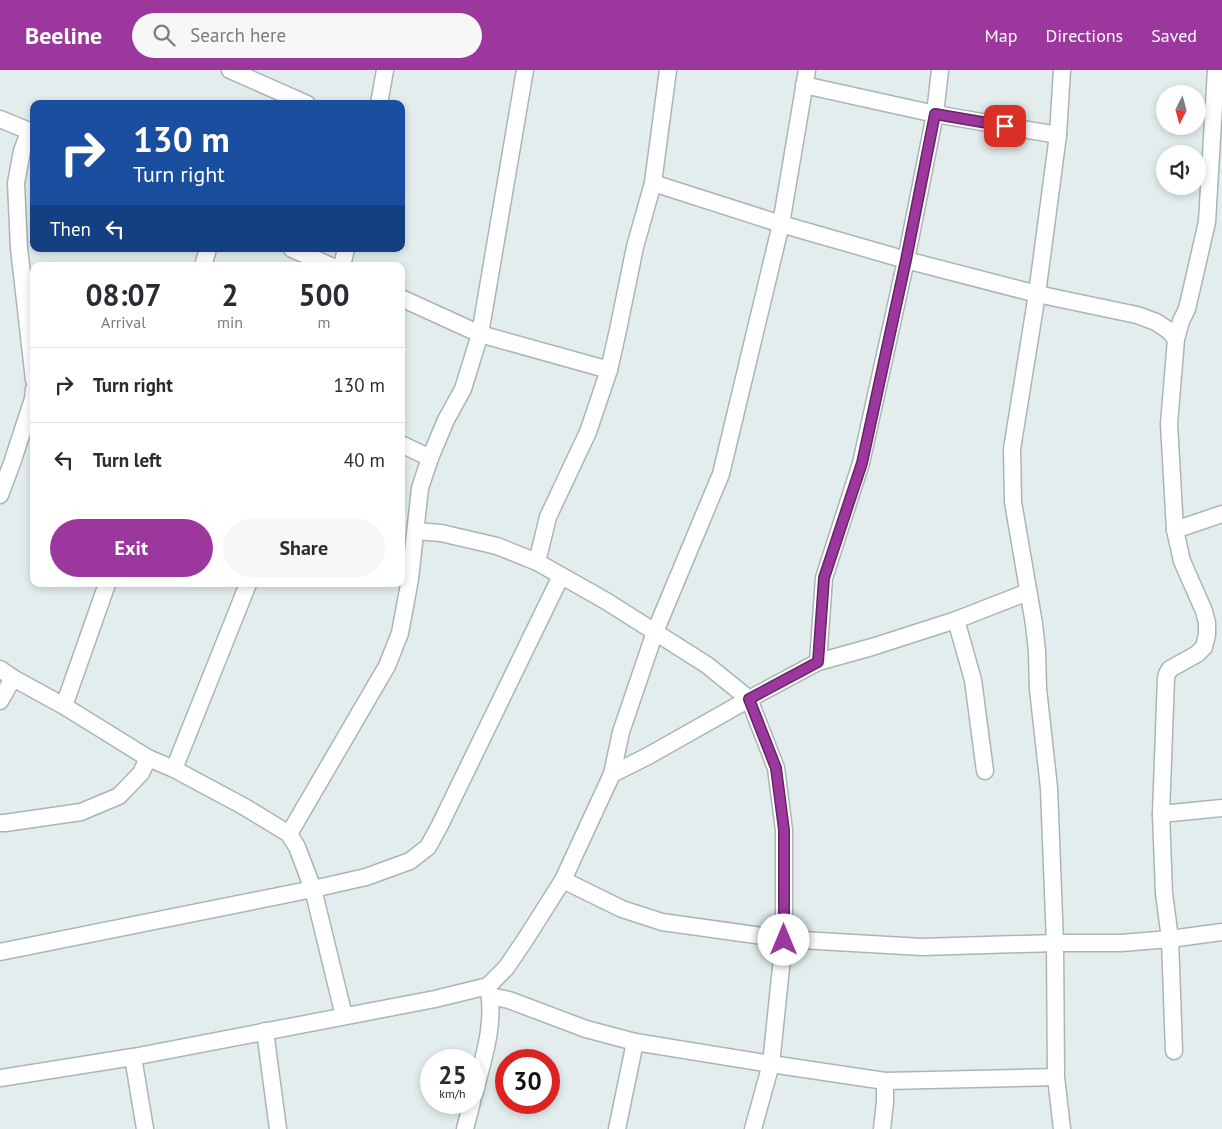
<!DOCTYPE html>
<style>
:root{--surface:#fff;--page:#f7f7f7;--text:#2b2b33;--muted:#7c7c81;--line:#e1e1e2;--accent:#9c379d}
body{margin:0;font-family:"PT Sans",sans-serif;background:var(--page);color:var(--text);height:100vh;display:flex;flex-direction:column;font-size:19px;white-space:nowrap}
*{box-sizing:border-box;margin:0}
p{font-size:16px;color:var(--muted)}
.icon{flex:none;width:28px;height:28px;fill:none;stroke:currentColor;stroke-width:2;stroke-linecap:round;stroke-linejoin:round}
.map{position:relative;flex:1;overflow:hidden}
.sheet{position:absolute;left:30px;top:192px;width:375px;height:325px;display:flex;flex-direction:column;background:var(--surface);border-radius:10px;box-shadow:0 2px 8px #0003}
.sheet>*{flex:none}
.banner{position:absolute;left:30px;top:30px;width:375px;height:152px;border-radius:10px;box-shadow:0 2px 8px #0003;background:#1a4fa0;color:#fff;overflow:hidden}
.needle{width:32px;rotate:186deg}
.controls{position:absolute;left:1156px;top:15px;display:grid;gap:10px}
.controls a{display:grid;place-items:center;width:50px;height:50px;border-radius:50%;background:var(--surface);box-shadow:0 2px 8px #0003;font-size:25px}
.speed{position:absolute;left:420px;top:979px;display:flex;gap:10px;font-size:25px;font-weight:700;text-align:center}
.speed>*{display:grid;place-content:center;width:65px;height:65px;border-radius:50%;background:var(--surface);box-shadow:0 2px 8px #0003;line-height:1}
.speed small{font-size:12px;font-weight:400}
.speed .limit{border:8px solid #d22;background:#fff;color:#111}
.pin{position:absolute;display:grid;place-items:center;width:42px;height:42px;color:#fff;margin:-21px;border-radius:10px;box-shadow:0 2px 8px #0006}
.me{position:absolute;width:55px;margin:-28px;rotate:0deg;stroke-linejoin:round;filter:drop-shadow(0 0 4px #0008)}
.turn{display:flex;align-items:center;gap:18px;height:105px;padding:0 20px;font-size:22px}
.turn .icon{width:65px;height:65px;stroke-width:2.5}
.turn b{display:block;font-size:35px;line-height:42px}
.then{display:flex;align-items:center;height:48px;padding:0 20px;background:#0003;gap:10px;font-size:19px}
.eta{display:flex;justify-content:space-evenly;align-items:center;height:85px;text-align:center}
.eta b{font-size:30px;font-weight:600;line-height:35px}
.button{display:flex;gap:10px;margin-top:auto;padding:10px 20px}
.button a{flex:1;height:58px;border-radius:30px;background:var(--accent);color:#fff;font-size:20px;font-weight:600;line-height:58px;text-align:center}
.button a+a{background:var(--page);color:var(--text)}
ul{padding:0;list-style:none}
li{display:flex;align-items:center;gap:15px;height:75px;padding:0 20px;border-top:1px solid var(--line)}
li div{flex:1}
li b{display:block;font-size:19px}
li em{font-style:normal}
header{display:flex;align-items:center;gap:30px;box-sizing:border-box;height:70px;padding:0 25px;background:var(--accent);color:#fff}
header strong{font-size:24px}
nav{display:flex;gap:28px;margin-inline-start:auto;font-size:18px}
.search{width:350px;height:45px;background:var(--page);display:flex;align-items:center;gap:12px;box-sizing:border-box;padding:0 18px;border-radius:28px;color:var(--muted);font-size:19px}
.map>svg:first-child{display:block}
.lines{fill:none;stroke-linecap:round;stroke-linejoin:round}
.minor-casing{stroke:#abb5b5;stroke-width:19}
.minor{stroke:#fff;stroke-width:16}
.route-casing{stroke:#652466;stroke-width:12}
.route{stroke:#9c379d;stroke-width:9}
</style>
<header>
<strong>Beeline</strong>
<div class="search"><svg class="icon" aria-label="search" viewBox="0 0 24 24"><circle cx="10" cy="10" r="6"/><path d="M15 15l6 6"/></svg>Search here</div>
<nav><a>Map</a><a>Directions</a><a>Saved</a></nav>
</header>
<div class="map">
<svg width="1222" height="1059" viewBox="0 0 1222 1059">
<rect width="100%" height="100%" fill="#e3eded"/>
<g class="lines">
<!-- minor casing -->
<g class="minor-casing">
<g id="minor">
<path d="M230,0L307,34"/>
<path d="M804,15L935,44L1058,65"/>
<path d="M379,34L385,0"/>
<path d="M0,49L34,63"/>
<path d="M29,62L22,81L16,113L19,178L34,310"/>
<path d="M653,113L781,154L906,190L1037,224L1137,245L1156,252L1168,260L1176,269"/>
<path d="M292,179L331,196"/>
<path d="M203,196L208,179"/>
<path d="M342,196L346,179"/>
<path d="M401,228L480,264L609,300"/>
<path d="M401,374L430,388"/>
<path d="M0,425L12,393L33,329L34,319"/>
<path d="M1175,460L1222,444"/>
<path d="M416,461L441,463L497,476L537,492L606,531L707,595L749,629L776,698L784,760V869L771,994L753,1059"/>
<path d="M537,492L548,447L588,362L609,300L618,260L635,177L653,113L668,0"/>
<path d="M956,550L973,610L985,701"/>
<path d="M818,592L824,508L861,393L906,190L935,44L940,0"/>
<path d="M0,599L13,608L64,636L148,688L174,699L243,736L289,764L297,777L313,819L344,946"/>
<path d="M0,631L13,608"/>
<path d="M64,636L107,514"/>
<path d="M174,699L248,514"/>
<path d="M612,704L621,662L655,562L721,404L781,154L807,0"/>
<path d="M1161,744L1222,738"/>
<path d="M0,753H5L81,742L119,726L141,703L148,688"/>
<path d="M289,764L387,596L400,563L410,509L420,418L430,388L446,350L463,319L480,264L525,0"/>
<path d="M563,810L622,839L662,852L784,869L922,877L1055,873H1121L1170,869L1222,862"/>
<path d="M0,882L313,819L366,807L410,791L428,777L440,755L561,506"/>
<path d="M490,926L509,930L586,959L635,972L771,994L885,1011L1056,1007"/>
<path d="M265,961L278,1059"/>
<path d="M1174,981L1170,869L1164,823L1161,744L1166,608L1167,604L1170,599L1197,584L1204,577L1207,565V553L1204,541L1182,491L1175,460L1169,354L1176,269L1181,251L1187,239L1207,152L1216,0"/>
<path d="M133,987L145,1059"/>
<path d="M0,1008L133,987L435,929L488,916L506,898L525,870L563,810L612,704L648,686L749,629L818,592L872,577L956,550L1028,522"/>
<path d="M474,1025C483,989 496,953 488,916"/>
<path d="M465,1059L472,1032"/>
<path d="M617,1059L635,972"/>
<path d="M882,1059L885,1032V1011"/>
<path d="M1062,1059L1056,1007L1055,873L1049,718L1038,619L1037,581L1034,554L1013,432L1012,379L1037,224L1058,65L1062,0"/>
</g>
</g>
<!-- minor -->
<use href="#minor" class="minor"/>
</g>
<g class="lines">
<!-- route casing -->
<g class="route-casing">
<path id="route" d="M784,870V760L776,698L749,629L818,592L824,508L862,393L906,190L935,44L1005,56"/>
</g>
<!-- route -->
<use href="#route" class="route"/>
</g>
</svg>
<div class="controls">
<a><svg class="needle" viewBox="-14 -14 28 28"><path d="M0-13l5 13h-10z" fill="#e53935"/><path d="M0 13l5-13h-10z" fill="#7c7c81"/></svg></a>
<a><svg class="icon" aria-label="sound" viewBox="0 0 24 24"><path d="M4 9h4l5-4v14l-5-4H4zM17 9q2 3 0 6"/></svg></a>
</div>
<div class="speed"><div>25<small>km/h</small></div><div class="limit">30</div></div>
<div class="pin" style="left:1005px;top:56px;background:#d93025"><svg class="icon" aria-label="arrive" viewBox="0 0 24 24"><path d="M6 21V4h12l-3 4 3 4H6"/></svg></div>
<svg class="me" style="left:784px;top:870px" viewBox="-20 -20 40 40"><circle r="19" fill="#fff"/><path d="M0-13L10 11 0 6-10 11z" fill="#9c379d"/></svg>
<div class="banner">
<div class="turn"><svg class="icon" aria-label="right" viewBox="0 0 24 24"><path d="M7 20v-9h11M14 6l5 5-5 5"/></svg><div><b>130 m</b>Turn right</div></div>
<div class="then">Then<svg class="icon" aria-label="left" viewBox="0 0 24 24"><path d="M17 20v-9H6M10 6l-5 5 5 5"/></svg></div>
</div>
<section class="sheet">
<div class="eta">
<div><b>08:07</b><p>Arrival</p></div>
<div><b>2</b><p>min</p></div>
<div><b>500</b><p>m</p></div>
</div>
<ul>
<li><svg class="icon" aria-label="right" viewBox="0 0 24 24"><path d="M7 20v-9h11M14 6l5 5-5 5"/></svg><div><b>Turn right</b></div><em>130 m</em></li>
<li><svg class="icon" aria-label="left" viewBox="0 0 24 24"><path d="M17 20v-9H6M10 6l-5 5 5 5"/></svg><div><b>Turn left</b></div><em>40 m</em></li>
</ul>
<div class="button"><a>Exit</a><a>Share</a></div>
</section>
</div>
